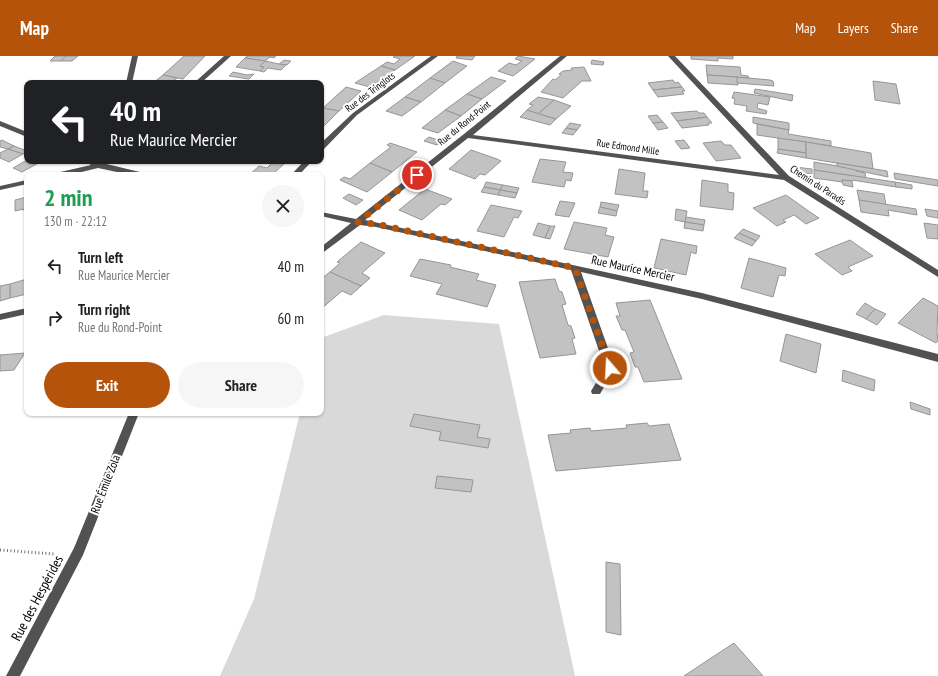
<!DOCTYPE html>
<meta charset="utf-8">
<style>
:root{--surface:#fff;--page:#f6f6f6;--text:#222;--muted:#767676;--accent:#b45309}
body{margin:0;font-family:"PT Sans Narrow",sans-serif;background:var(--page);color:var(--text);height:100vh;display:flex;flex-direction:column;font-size:15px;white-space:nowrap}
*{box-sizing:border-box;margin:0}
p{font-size:13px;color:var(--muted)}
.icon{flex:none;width:22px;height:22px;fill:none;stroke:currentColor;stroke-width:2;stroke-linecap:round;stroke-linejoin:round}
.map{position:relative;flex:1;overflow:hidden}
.side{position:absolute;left:24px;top:116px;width:300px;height:244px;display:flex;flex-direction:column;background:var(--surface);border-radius:8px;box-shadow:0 1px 3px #0004}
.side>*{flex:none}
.top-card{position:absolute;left:24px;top:24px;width:300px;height:84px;border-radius:8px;box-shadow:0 1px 3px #0004;background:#202124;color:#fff;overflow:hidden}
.pin{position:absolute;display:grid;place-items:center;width:34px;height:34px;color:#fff;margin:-17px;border:2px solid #fff;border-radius:50%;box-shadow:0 1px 4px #0007}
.me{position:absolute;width:44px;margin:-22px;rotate:341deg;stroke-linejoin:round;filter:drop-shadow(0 0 3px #0008)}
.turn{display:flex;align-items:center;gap:14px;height:84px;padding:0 20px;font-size:18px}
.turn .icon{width:52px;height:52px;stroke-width:2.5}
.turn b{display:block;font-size:28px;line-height:34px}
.round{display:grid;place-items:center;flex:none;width:42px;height:42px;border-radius:21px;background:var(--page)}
.overview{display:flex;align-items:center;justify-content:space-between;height:68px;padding:0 20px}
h1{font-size:24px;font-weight:700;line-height:30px;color:#1e9e55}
.cta{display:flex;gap:8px;margin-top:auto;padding:8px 20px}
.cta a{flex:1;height:46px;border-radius:24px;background:var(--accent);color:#fff;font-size:16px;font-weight:700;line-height:46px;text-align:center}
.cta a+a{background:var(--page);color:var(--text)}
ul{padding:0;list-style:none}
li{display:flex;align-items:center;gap:12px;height:52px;padding:0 20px}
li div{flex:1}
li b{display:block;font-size:15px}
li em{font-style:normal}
header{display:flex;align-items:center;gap:24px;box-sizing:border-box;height:56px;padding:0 20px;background:var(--accent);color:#fff}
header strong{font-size:19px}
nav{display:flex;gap:22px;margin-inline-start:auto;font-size:14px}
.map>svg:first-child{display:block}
.green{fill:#d9d9d9}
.building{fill:#c2c2c2;stroke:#969696}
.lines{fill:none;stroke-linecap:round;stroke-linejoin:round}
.path{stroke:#747474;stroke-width:3;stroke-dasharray:1 2.5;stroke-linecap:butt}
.minor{fill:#525252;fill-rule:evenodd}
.route{stroke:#b45309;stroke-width:7;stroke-dasharray:0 12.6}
.labels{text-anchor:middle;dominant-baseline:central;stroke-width:4;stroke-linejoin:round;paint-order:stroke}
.far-street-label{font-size:10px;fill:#000;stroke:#fff}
.street-label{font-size:12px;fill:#000;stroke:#fff}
.near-street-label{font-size:14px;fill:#000;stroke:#fff}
</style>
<header>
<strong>Map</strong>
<nav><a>Map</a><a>Layers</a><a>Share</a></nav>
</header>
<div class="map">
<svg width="938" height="620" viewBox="0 0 938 620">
<rect width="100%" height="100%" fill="#fff"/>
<!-- green -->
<path class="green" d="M384,259L499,268L575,620H220L254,543L300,357H321V282Z"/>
<!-- building -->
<g class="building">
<path d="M55,0H66L61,5H50Z"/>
<path d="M66,0H78L72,5H61Z"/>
<path d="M184,0H205L183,23L163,19Z"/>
<path d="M247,0H276L274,2L270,1L265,5L245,2Z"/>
<path d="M395,0H415L395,14L381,10L387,6L394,8L400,3L393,1Z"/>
<path d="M457,0H475L472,4L456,2Z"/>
<path d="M518,0L535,3L513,20L498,15L509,7L516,9L522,5L515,3Z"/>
<path d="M691,0H733V3L718,2V5L691,3Z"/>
<path d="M245,2L265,5L260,10L264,11L260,15L236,11Z"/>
<path d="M284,4L291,5L287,9L279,8Z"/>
<path d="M592,4L604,6L603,9L591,8Z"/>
<path d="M265,5L279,8L286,9L281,14L268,12L264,16L260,15L264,11L260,10Z"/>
<path d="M453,5L467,10L445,27L430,22Z"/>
<path d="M706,9L740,11L741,19L748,20L749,22L707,19Z"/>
<path d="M381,10L395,14L370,31L355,27Z"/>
<path d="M584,11L591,25H582L563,42L541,36L553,23L555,24L561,19L559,18L563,15L572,14L571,12Z"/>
<path d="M233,16L247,19L254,18L249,23L229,20Z"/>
<path d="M163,19L177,22L172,26L179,27H153Z"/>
<path d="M707,19L737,21L738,29L708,27Z"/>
<path d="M491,21L506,25L482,43L467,38Z"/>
<path d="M737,21L770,24L773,25L774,30L737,27Z"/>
<path d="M430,22L445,27L421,46L405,41Z"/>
<path d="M673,24L675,27L678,26L682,31L653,34L648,27Z"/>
<path d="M873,25L896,28L900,48L875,44Z"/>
<path d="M346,31L361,35L339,55L323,52Z"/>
<path d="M682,31L685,35H682L684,38L658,41L653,34Z"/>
<path d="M755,33L793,39L792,45L754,37Z"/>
<path d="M734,36L770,41L768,49L758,47L757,52L767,55L766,58L746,55L747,50L734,48L735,43L732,42Z"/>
<path d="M467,38L482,43L461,60L445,54Z"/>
<path d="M405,41L421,46L402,60L386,55Z"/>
<path d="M538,41L554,44L538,58L527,54L533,49L529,48Z"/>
<path d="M554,44L571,50L556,63L538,58Z"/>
<path d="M323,52L339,55L323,71H321V54Z"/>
<path d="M445,54L461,60L438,77L422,72Z"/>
<path d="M527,54L549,61L556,63L550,69L520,61Z"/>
<path d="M697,55L699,57H704L707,61L677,65L671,57Z"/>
<path d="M657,59L663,66L653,67L648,60Z"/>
<path d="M707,61L712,67H708L709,69L682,72L677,65Z"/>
<path d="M753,61L789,67V74L753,67Z"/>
<path d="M663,66L668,72L658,74L653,67Z"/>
<path d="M570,67L581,69L577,74L566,72Z"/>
<path d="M757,68L789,74L788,78L831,85V90L757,79Z"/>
<path d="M566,72L577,74L573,79L562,77Z"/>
<path d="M429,81L441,85L437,89L424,85Z"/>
<path d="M778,82L806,86V97L778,93Z"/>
<path d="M2,84L14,90L8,93L0,91V85Z"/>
<path d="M684,84L690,92L681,93L675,85Z"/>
<path d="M721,85L725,89H731L741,102L716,105L703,87Z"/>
<path d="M806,86L871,97L873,113L806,102Z"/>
<path d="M390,87L417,96L392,116L370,107L391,91L387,89Z"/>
<path d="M14,90L27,95V96L23,98L8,93Z"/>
<path d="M8,93L23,98L9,106L0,102V97Z"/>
<path d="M778,93L806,97V102L777,97Z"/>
<path d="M471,94L497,103L501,105L485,119L480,118L475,123L449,113Z"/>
<path d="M540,103L566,106L563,116L573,117L571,125L566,124L564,131L532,126Z"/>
<path d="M27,104V105H42L22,116L13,112Z"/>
<path d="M274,105H287L272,119H249L259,110L267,112Z"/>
<path d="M814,106L856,113V115L865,117L866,122L814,114Z"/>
<path d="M370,107L392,116L367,136L340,124L344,121L350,123Z"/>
<path d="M837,107L887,115L888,121L837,110Z"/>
<path d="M795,111L812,113V118L795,116Z"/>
<path d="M619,113L645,117L643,135H648L647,142L615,138Z"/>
<path d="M814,114L895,126L896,131L852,124V125L842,124V126L814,122Z"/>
<path d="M894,117L938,124V130L895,123Z"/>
<path d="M702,124L728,128V136L734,137L733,154L700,150Z"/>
<path d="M842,124L852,125L853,131L843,129Z"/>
<path d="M486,126L503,129L500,134L484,131Z"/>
<path d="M895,126L912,129V133L896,131Z"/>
<path d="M503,129L519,132L517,137L500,134Z"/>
<path d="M484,131L500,134L498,139L481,136Z"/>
<path d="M425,133L452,143L445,149L441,148L422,164L399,154Z"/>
<path d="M500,134L517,137L515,142L498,139Z"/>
<path d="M857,134L884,138L886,149L859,144Z"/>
<path d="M349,138L363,144L356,149L343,142Z"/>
<path d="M786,139L807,154L819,162L806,168L794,159L783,164L786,166L777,170L753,152Z"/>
<path d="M27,141V155H24V153L15,155V144Z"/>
<path d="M859,144L916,153L917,159L888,154L889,160L861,156Z"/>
<path d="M560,145L575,147L569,161L555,159Z"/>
<path d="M601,146L619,149L617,155L600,151Z"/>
<path d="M491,149L522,155L518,162L514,161L504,181L477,175Z"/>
<path d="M600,151L617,155L616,160L598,157Z"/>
<path d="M676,153L687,155L685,166L675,164Z"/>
<path d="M925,153L938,155V162L927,160Z"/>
<path d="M686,161L705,164L704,169L685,166Z"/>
<path d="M574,166L607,172L605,179L614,181L608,201L564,193Z"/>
<path d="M685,166L704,169L703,175L684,172Z"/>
<path d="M538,167L550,170L545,182L533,179Z"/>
<path d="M924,167L938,169V183L927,182Z"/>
<path d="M550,170H555L550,183L545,182Z"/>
<path d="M743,173L760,180L756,185L739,177Z"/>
<path d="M739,177L756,185L752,190L734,182Z"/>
<path d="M661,183L697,190L696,198L691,196L686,219L654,212Z"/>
<path d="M850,184L873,200L848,211L852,215L842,219L815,198Z"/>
<path d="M361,186L385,197L362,217L370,222L361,230L330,216L340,207L337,206Z"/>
<path d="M749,202L786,212L785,220L779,219L773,241L741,232Z"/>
<path d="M420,203L451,209L450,211L479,218L476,224L496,229L487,251L436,238L442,228L410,220Z"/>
<path d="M330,216L361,230L351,239L342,235L321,253V223Z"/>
<path d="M27,223V238L10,242V228Z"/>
<path d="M555,223L559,235L562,236L566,248L562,249L568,269L571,270L575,282L572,283L576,298L540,302L519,226Z"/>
<path d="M10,228V242L0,245V230Z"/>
<path d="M923,242L938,250L937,276L938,285L936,287L898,267Z"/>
<path d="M650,244L659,266L682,323L644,326L638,311H635L630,297L634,296L625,274H622L616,260H620L616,247Z"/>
<path d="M865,247L875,253L866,263L856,258Z"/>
<path d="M875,253L886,258L877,269L866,263Z"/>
<path d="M786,278L821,288L816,317L780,305Z"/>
<path d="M25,297L14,314L0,315V299Z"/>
<path d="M843,314L875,324L874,335L842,325Z"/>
<path d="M910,346L930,353V359L911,353Z"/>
<path d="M414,358L480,369L477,381L490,383L488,392L439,384L441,376L410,370Z"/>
<path d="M647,367L649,370L669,368L681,404L556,415L548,379L571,377L570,374L590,372L591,375L627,372L626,369Z"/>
<path d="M437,420L473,424L471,436L435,432Z"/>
<path d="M606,506L620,508L621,579L606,576Z"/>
<path d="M734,587L763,620H684L702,608Z"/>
</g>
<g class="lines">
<!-- path -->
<path class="path" d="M0,494L54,498"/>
<!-- minor -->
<g class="minor">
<path d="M132,0H138L132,27H126Z"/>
<path d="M224,0H231L201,27H194Z"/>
<path d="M431,0H438L357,59L324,93H321V87L353,57Z"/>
<path d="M560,0H567L473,79L779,119L668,0H675L789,120L938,214V221L784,124L468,82L365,164L702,237L938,298V306L702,243L581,216L615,312L600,338H592L591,335L605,312L571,214L376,171L360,169L321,198V191L351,167L321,160V156L356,163L464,78Z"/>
<path d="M0,65L27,76V81L0,70Z"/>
<path d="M84,105H94L144,117L145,119H131L98,112L69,119H55L56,117L91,109Z"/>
<path d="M304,105H312L299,119H291Z"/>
<path d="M27,124V128L0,134V130Z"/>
<path d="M27,252V258L0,264V258Z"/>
<path d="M129,357H139L83,499L20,620H6L74,492Z"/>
</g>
</g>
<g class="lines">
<!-- route -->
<path class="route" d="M417,119L358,166L376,168L575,212L610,312"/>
</g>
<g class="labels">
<!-- far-street labels -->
<g class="far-street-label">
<text transform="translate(370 36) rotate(-37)">Rue des Tringlots</text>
<text transform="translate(464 67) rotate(-39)">Rue du Rond-Point</text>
<text transform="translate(628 91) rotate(8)">Rue Edmond Mille</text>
<text transform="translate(818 129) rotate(33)">Chemin du Paradis</text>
</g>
<!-- street labels -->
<g class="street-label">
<text transform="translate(633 212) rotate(12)">Rue Maurice Mercier</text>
<text transform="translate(105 428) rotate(-69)">Rue Émile Zola</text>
</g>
<!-- near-street labels -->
<g class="near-street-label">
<text transform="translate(37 542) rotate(-62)">Rue des Hespérides</text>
</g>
</g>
</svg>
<div class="pin" style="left:417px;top:119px;background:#d93025"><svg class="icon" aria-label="arrive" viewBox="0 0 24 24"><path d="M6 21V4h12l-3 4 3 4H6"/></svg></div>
<svg class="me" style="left:610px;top:312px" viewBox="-20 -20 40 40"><circle r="17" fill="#b45309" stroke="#fff" stroke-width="3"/><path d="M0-11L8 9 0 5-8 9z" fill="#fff"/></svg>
<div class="top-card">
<div class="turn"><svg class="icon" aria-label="left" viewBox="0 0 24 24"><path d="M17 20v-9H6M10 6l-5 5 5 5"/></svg><div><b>40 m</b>Rue Maurice Mercier</div></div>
</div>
<section class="side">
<div class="overview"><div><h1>2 min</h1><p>130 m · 22:12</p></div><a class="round"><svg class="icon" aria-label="close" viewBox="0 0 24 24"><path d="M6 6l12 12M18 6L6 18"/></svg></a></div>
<ul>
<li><svg class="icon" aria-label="left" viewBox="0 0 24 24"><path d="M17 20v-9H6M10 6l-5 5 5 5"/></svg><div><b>Turn left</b><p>Rue Maurice Mercier</p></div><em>40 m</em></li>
<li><svg class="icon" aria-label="right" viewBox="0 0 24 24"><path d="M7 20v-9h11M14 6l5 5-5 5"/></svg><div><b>Turn right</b><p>Rue du Rond-Point</p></div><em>60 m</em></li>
</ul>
<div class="cta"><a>Exit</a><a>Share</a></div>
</section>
</div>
